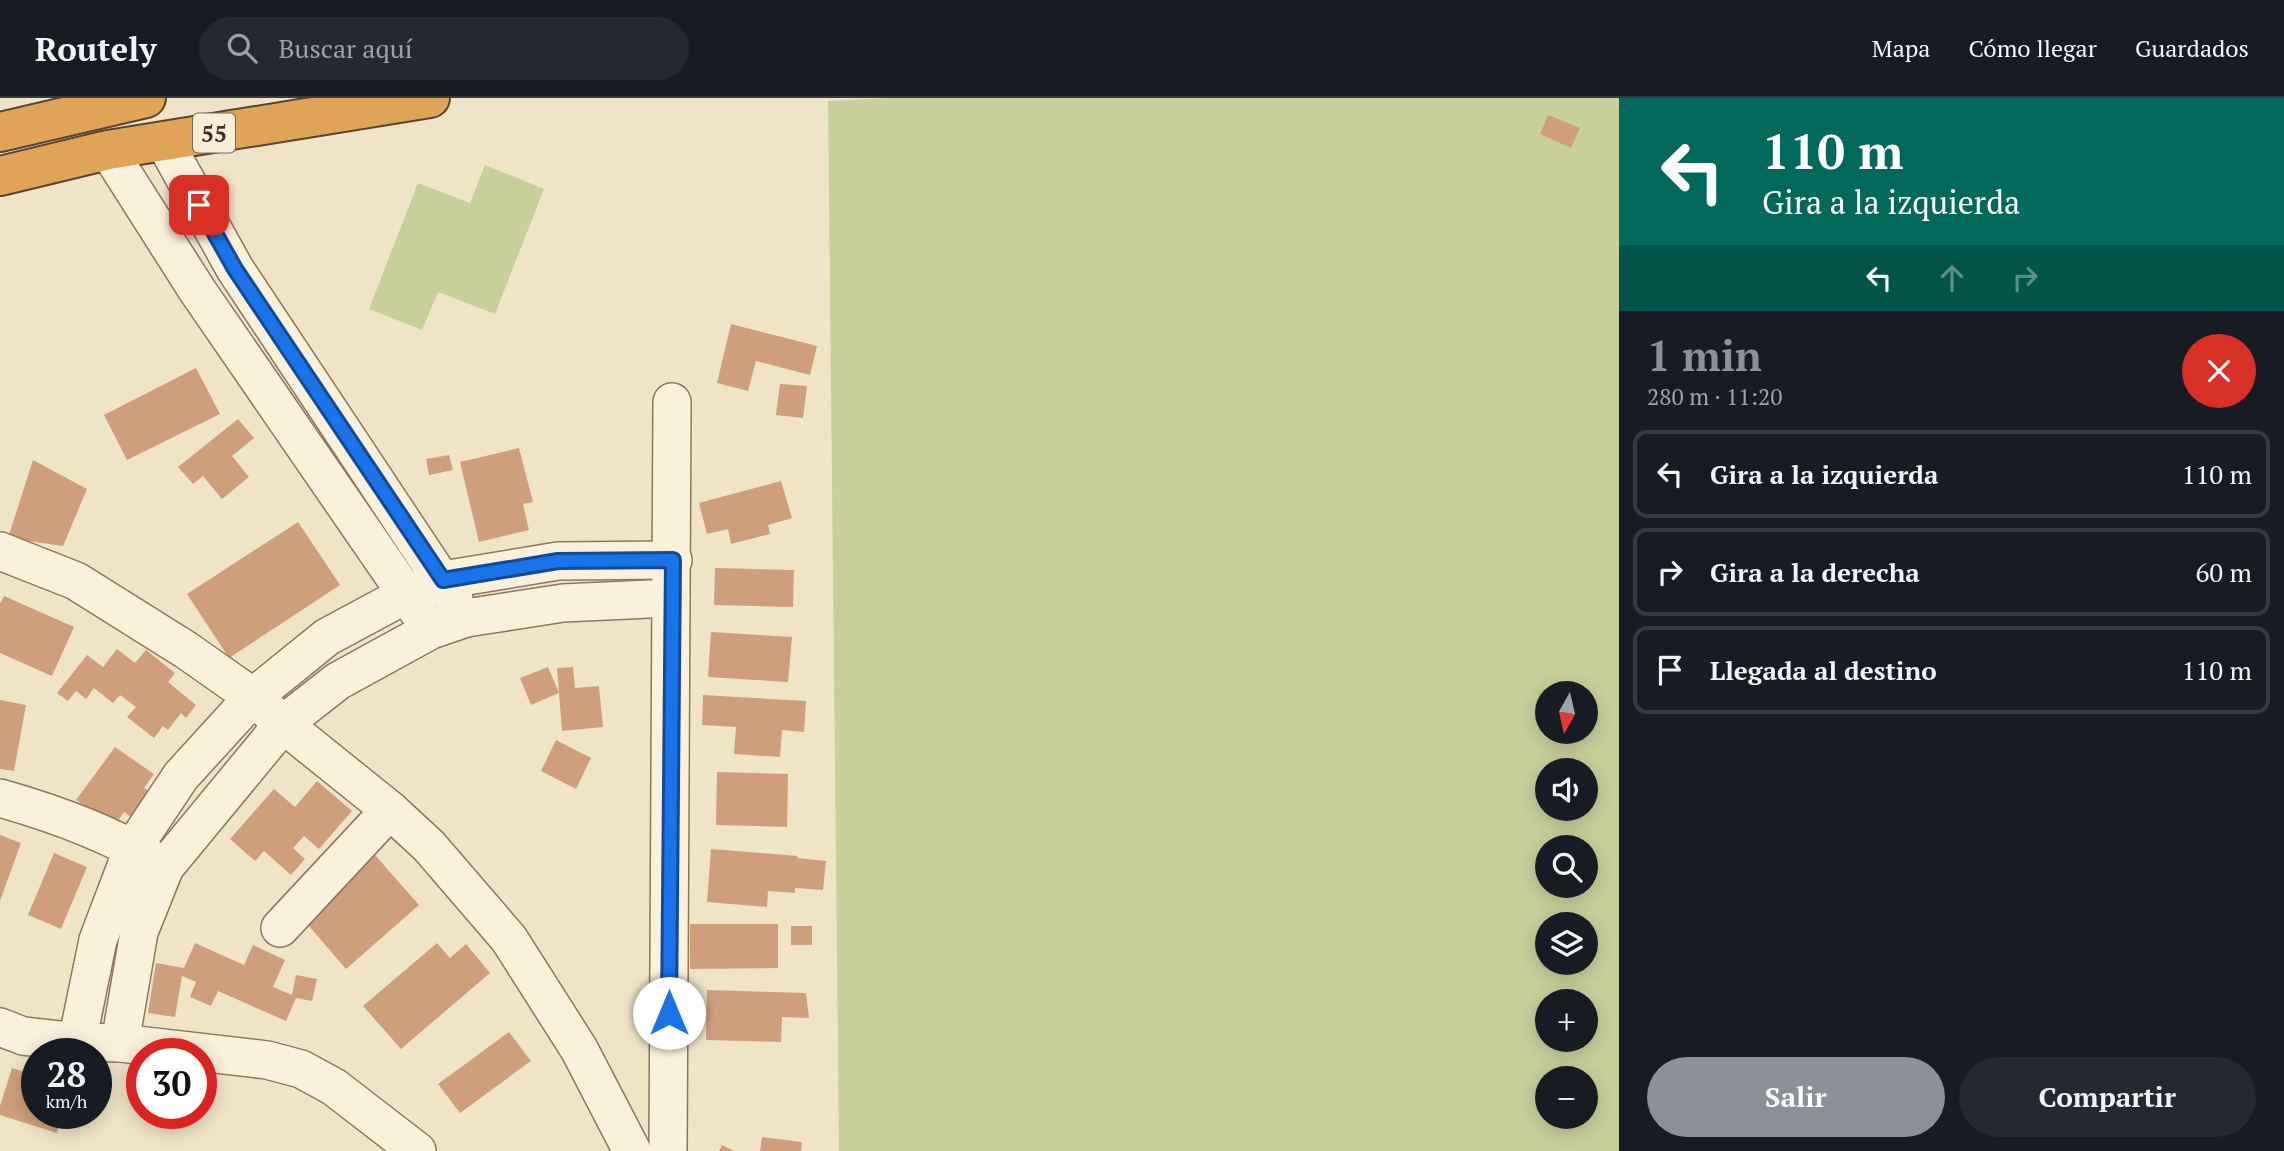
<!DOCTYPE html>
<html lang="es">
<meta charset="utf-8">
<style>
:root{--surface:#171b24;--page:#242831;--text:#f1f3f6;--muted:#9ea1a6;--line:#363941;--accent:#8c9099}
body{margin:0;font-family:"PT Serif",serif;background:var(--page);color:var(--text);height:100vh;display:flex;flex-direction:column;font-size:26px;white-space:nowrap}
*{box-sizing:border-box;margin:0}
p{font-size:23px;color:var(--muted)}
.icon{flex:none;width:38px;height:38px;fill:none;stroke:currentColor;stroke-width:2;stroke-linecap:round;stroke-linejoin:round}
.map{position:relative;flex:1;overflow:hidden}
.side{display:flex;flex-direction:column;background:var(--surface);width:665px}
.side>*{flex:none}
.top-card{background:#00695c;color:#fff;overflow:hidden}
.needle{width:46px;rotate:188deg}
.fabs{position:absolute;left:1535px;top:583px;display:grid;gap:14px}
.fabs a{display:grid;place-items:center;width:63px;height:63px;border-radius:50%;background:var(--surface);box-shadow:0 4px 18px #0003;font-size:35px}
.speed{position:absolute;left:21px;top:940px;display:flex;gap:14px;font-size:35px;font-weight:700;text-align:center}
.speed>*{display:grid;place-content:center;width:91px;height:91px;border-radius:50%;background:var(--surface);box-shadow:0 4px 18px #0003;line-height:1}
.speed small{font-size:18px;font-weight:400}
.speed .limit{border:10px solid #d22;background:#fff;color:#111}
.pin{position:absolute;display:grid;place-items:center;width:60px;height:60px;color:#fff;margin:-30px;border-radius:14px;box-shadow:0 4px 10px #0006}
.me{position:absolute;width:77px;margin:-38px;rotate:0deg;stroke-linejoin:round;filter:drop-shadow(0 0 5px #0008)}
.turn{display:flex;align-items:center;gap:24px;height:147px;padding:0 28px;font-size:32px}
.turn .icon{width:91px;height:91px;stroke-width:2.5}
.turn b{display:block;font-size:49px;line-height:60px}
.lanes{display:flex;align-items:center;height:66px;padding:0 28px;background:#0003;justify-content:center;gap:35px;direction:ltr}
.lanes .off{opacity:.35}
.round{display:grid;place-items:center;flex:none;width:74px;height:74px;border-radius:37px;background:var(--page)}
.head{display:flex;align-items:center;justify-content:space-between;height:119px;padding:0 28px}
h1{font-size:42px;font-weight:600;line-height:52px;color:var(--accent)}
.action{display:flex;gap:14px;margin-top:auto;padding:14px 28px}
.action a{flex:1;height:80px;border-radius:42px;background:var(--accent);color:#fff;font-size:28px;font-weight:600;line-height:80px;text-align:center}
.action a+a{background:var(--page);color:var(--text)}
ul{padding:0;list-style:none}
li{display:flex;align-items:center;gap:21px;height:88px;margin:0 14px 10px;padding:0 14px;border:4px solid var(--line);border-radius:14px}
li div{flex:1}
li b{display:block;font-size:26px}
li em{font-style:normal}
header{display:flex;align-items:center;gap:42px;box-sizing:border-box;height:98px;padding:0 35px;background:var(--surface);border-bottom:2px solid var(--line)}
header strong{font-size:33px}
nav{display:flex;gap:38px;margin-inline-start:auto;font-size:24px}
.search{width:490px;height:63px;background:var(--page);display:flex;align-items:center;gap:18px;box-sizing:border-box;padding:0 24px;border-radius:38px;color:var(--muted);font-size:26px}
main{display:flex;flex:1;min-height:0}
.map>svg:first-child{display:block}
.green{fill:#c9cf9b;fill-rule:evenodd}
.building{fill:#cf9f7d}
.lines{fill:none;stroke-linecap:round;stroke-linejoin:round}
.minor-casing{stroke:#8d765c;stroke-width:40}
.highway-casing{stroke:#5b4430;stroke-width:42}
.minor{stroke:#faf1dc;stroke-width:37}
.highway{stroke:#e0a458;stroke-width:38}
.route-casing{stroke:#114b97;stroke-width:18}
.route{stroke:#1a73e8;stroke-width:12}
.labels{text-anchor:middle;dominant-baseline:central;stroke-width:7;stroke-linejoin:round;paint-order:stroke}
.shield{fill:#f7eed8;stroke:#756857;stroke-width:2}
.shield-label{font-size:23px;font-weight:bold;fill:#3d2e20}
</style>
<header>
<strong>Routely</strong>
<div class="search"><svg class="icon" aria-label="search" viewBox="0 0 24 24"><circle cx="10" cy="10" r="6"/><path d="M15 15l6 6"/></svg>Buscar aquí</div>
<nav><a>Mapa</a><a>Cómo llegar</a><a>Guardados</a></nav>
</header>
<main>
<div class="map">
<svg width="1619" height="1053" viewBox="0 0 1619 1053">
<rect width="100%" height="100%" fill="#f0e4c8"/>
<!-- green -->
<g class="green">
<path d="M889,0H1619V1053H839L828,3ZM1547,595H1586V634H1547ZM1547,672H1586V710H1547ZM1547,749H1586V788H1547ZM1547,826H1586V864H1547ZM1547,903H1586V942H1547ZM1547,980H1586V1018H1547Z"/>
<path d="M485,67L544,91L495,216L438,194L422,232L369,211L418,85L470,105Z"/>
</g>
<!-- building -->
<g class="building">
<path d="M1548,17L1580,30L1571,50L1540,36Z"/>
<path d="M731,226L817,248L810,277L756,263L748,293L717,285Z"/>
<path d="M196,270L220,316L127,362L104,317Z"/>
<path d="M780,286L807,288L803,320L776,317Z"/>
<path d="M238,321L254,340L232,358L249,379L222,401L203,378L193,386L178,369Z"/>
<path d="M519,350L533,404L523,406L529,432L479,444L460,364Z"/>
<path d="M449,357L453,372L429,377L426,361Z"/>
<path d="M33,362L87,391L63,448L8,440Z"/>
<path d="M781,383L792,420L768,427L770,436L731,446L728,431L707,436L699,405Z"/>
<path d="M298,424L340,487L229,560L187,496Z"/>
<path d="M715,470L794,472L793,509L714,507Z"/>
<path d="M4,498L74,529L52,578L0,555V506Z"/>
<path d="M711,534L792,539L788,584L708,579Z"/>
<path d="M117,551L135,565L146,552L175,575L168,584L196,607L186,620L181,615L168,632L163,628L154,640L127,619L136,609L120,597L113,605L94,590L86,601L76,593L68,603L57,595L87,557L103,569Z"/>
<path d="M548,569L559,595L531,607L520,580Z"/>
<path d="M573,569L575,590L599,588L603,629L562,633L557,570Z"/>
<path d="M703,597L806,603L804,634L782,632L780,659L734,656L736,629L702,627Z"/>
<path d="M0,602L26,607L14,673L0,671Z"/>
<path d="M556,642L591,660L576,691L541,673Z"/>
<path d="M115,649L154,676L144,690L154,696L135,722L124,714L114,728L76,702Z"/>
<path d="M717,674L788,676L787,729L716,727Z"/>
<path d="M317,683L352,713L319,751L304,738L293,750L305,761L291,777L264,753L255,763L230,741L274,691L295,709Z"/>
<path d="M0,737L21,745L0,803Z"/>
<path d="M711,751L798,758L797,760L826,763L823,792L795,790V795L768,793L767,809L707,804Z"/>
<path d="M54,755L87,769L61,831L28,817Z"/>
<path d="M375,757L419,807L346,871L302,820Z"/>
<path d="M690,826H778V870L690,871Z"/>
<rect x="791" y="828" width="21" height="19"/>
<path d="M195,845L244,867L253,847L285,862L273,889L292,897L296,877L317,881L312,903L296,900L286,923L218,893L211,908L190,899L196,884L182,878L175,919L148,915L156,865L184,870Z"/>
<path d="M437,845L450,860L466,846L490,875L401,951L363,908Z"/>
<path d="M707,892L806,895L809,920L782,919L781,944L706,942Z"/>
<path d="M509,934L531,963L460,1015L438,986Z"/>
<path d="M12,970L37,978V1015H63L57,1035L0,1017V1008Z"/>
<path d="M762,1039L802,1044L801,1053H760Z"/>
<path d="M722,1047L734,1053H719Z"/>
</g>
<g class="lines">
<!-- minor casing -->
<g class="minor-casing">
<g id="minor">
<path d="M164,43L235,171L454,501"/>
<path d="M108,52L197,192L420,516"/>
<path d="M0,453L76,483L186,552L253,599L283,626L390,712L429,748L509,841L579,951L632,1053"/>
<path d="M0,700C53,715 108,735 155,763"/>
<path d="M280,830L390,712"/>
<path d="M0,929L23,938L77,944L120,945L267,962L301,971L334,989L417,1053"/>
<path d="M77,944L98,842L133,750L181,678L253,599L327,539L407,496L443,482L558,463L673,462"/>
<path d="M120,945L139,834L165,769L283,626L338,583L431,532L466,520L563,505L671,500"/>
<path d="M668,1053L672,304"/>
</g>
</g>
<!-- highway casing -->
<g class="highway-casing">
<g id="highway">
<path d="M0,34L146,0"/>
<path d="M0,78L108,52L430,0"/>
</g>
</g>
<!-- minor -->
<use href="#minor" class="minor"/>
<!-- highway -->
<use href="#highway" class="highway"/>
</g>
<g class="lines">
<!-- route casing -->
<g class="route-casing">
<path id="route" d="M199,107L235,171L443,482L558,463L673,462L669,915"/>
</g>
<!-- route -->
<use href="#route" class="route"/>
</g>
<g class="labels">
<!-- shield labels -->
<rect class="shield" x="193" y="15.5" width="42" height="39" rx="5"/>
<g class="shield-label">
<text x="214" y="35">55</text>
</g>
</g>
</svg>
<div class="fabs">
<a><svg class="needle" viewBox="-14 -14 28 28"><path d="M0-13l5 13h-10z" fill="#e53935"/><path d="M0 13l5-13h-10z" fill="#9ea1a6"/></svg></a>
<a><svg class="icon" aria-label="sound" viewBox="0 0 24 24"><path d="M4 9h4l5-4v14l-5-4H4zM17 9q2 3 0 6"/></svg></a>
<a><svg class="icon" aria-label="search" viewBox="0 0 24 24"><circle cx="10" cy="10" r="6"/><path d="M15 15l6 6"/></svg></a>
<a><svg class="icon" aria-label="layers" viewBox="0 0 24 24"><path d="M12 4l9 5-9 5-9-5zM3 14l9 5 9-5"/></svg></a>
<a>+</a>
<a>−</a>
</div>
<div class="speed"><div>28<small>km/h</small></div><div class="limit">30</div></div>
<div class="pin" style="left:199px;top:107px;background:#d93025"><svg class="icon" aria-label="arrive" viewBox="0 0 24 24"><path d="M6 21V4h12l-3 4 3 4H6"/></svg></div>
<svg class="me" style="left:669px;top:915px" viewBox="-20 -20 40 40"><circle r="19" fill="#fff"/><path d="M0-13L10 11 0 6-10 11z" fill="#1a73e8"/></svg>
</div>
<section class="side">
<div class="top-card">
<div class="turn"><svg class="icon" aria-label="left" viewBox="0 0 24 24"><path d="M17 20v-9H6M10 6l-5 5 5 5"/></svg><div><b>110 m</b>Gira a la izquierda</div></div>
<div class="lanes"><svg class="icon" aria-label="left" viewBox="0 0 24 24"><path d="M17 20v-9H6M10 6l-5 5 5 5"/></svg><svg class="icon off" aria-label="ahead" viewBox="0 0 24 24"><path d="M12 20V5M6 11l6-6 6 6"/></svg><svg class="icon off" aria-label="right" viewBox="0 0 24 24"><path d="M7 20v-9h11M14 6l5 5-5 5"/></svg></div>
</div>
<div class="head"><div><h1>1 min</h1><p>280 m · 11:20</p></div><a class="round" style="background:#d93025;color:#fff"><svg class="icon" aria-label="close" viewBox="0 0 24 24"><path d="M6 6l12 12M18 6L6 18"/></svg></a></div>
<ul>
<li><svg class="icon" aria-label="left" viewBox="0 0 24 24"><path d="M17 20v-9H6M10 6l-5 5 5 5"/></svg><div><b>Gira a la izquierda</b></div><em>110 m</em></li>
<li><svg class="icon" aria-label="right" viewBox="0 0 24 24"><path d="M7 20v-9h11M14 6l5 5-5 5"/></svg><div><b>Gira a la derecha</b></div><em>60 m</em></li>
<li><svg class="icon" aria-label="arrive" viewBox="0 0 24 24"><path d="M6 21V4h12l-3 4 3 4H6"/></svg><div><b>Llegada al destino</b></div><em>110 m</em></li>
</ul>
<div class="action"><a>Salir</a><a>Compartir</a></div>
</section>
</main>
